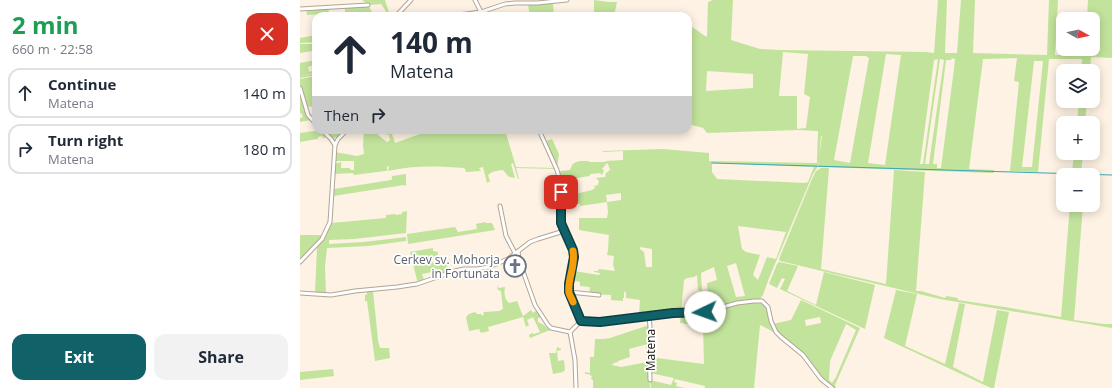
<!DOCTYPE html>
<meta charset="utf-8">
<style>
:root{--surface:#fff;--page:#f2f2f3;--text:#1f2937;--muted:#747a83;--line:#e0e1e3;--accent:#116169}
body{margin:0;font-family:"Open Sans",sans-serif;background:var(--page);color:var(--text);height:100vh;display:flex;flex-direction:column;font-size:15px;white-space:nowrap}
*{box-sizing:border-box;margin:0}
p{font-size:13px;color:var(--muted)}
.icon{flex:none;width:22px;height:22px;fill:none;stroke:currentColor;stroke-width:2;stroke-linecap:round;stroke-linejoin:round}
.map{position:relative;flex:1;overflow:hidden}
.drawer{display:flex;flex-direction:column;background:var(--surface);width:300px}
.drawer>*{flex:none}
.hud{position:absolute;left:12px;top:12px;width:380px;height:122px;border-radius:12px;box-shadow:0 2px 10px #0003;background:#fff;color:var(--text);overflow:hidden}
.needle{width:26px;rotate:98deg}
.tools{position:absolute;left:756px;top:12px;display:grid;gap:8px}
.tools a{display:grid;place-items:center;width:44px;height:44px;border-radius:8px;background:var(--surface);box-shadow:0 2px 10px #0003;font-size:20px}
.pin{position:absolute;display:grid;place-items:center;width:34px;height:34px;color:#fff;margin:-17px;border-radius:8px;box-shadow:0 2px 6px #0006}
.me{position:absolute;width:44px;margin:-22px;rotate:267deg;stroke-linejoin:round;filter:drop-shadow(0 0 3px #0008)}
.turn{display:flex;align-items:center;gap:14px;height:84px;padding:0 12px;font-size:18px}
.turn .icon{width:52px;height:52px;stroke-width:2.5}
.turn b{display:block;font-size:28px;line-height:34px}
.then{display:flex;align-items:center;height:38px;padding:0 12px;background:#0003;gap:8px;font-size:15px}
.round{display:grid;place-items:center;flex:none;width:42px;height:42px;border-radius:12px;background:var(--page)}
.overview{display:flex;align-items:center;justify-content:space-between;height:68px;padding:0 12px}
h1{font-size:24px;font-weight:700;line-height:30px;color:#1e9e55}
.primary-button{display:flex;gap:8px;margin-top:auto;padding:8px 12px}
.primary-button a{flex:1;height:46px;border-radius:12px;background:var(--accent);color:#fff;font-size:16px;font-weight:700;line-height:46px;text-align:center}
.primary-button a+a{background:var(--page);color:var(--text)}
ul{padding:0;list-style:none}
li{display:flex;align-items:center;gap:12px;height:50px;margin:0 8px 6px;padding:0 4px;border:2px solid var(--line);border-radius:12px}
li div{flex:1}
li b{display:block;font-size:15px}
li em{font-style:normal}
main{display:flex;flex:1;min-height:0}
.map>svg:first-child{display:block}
.green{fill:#c2e39b;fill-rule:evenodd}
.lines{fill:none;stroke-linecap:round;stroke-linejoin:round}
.stream{stroke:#38a7b6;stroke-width:1}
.minor-casing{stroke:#b2a594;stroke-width:5}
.minor{stroke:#fff;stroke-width:3}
.route-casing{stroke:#0b3f44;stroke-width:10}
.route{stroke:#116169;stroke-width:7}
.slow{stroke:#f59e0b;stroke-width:7}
.labels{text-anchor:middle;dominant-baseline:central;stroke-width:3.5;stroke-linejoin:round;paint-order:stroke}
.worship-label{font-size:12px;fill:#5b616d;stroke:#fff;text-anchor:end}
.street-label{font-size:12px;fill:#120e08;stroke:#fff}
</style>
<main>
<section class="drawer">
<div class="overview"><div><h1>2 min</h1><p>660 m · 22:58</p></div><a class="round" style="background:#d93025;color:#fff"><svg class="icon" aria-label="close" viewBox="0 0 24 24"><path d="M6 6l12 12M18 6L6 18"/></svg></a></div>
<ul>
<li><svg class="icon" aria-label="ahead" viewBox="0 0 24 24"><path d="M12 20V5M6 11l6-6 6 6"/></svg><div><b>Continue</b><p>Matena</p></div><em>140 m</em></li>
<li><svg class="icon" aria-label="right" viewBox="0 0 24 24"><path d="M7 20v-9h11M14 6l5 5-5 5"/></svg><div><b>Turn right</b><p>Matena</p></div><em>180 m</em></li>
</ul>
<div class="primary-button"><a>Exit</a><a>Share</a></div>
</section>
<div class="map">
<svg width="812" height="388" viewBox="0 0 812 388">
<rect width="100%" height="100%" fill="#fdf2e3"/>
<!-- green -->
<g class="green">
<path d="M62,0H85L90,16H89L81,4L69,5Z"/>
<path d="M294,0L308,2H317L314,16H257L294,14Z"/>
<path d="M413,0H433L431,40L460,49L478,50L626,52L634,53L638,0H647L645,53H657L661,0H675L673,53L747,55L749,0H758L755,55H785L786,49H793V19H787L788,0H812V58L791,57L790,71H781L782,59H749L738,172L710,171L719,82L714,81L717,58L683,59L669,169L694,170V173L551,168L518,167L522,136H521L519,160L517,168L513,174L469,278L463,295L460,299L441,301L403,311V310L409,308L407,283L417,280L414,267L401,273L402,294H401L400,290H398L397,275L394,277L387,278L384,280L381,312L339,316L340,300L326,298V293L324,291V298H323V301L311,300V295L289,294L290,287L280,286V282L272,280L274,271L299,275L300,273L294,272V271H298L299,269L315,271L313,265L314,256L307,255C309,248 308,242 309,235L279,230V218H307L308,212L307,202L280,206V204H277L275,194L292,190L295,188L294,186L298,185L299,181L296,178L305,177L306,173L310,170L308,164L307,163L302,169L304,170L302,175L300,173L291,174L289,176L266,180L261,179L259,172C262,170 265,171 269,170C271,169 271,167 272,165C276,160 282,161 288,161L289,162H305L306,161L323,160V151L303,152V151L363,149L409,153V161L517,163V160L518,131L497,130L407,133L403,128L388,124V24L405,36L407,37L408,2ZM483,52L508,54L504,94L510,97L506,128L497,129V96H479ZM586,54L601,55L585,165L568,163ZM553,56H566L569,58L550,163L534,160ZM652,58L655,59L654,69L641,168H637V164H633L646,60H651ZM638,59L623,164H620L634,60ZM640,59L644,60L629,164H625ZM734,61H743L732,167H722ZM407,71L453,74V88L406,91ZM412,163L514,167L508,182L505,183L417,179L412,172ZM321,193V200L307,202L306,195ZM438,226L486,232L476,259L467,257L458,280L453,275L460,255L446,252L442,249ZM340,247L352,249V267H346L344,252L340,249ZM436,263L445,296L436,297L427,266Z"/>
<path d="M252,2L253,4L254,16H230L228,5Z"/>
<path d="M68,5L72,12L52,14L51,16H46L44,13L7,15L6,9L28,8L29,13H43L45,12V8L59,7V6Z"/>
<path d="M16,35V42L0,43V38Z"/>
<path d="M0,44H16V47L14,48L12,51L0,53Z"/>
<path d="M16,60V68H14L13,65L8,67L9,72L16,70V72L2,76L16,73V75L0,78V63Z"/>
<path d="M16,76V106L7,107L0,86V79Z"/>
<path d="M0,90L11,120L0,122V118L3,117L1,113H0Z"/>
<path d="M779,101H787L785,123H777Z"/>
<path d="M21,130L28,137L23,138L22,136L18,137V139H17L0,142V133Z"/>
<path d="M23,130H45C41,134 38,138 32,138Z"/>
<path d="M64,130H76L79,133L78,135L87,142L90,140L89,135L82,133L78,130L91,131L95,143L120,134L127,130H205L216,167L255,168V169L216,168L219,179H218L213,163L211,164L215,178L209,177L203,170H201L192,172L188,175L190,181L187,183L183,167L179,168L181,171L166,172L165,169L164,168C139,166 112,165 88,171L89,167L87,166V171H85L54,175L53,173L34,174L35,164L41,162V168H49L51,170H54V161H35V152L57,156L64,154L63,145Z"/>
<path d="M252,139L259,154L257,168L246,141Z"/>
<path d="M774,153H783L781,173L772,172Z"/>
<path d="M521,168H529L521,269L586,284L594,170L625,172L616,291H621L645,298L646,296L658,298V300L711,308L761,317L770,205H783L774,320L804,324H812V328L640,299L480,261L479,259L512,179L516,171Z"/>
<path d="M106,174V186L104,185L33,196L34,189L91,180L92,179V176Z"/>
<path d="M107,211L106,233L54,239L29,240V244L64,242L106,237V241L68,246L27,248L25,267L26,294L15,293L17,248H16L25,235L31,223L86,218V215L95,214L96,215L102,214V212Z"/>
<path d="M185,222L186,223H192L195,230L108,244L107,234L155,227L158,232L177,229L176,224Z"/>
<path d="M0,235H23L19,240L0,260Z"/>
<path d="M133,248V251L138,252V255L130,260L121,262L122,265L133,262L136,266L146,263L149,272L133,277L132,272L122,274L124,280L119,282L117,280L110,252Z"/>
<path d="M479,262L498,266L487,291L516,305L524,272L575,285L565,329L480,289L485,279L482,278L477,288L469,284L477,264Z"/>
<path d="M197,286L199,288L205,287C204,292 204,299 209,303L217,301L223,316L231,310L233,313L237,310L242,317L238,318V322L244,325L248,329L250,328L253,331L250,330L230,338L229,335L232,333L234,334L240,332L233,317L227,320L229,325L226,327L223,317L188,327L189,331L181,333L179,329L169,331L166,317L169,314L175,312L177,314H181L183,316L184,312L199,311L203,309L201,291L198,290Z"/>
<path d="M73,290L78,340L80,348H89L90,358L75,361L67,301H65V295L67,294V291Z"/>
<path d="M596,290L617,294L605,346L645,364L659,303L665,304L653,367L683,382L697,310L709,312L694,388H691L584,338Z"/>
<path d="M501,300L560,328L535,385L536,388H534L524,380L516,372L507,359L480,335L473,324L491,320ZM520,317L521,323L506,326L505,320ZM546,324L556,330L536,377L532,383L529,380L530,361Z"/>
<path d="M457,302C470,306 468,312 470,323C472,328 474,331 477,335L470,330L460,325L454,388H405V386L375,379L374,382L377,383L376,386L384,388H351L350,380L371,385L374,378L350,373L349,357L404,364L403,326L380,323L381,314L389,315L407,313L436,304Z"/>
<path d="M349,325L348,344L329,349L330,357L318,361V362L314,363L312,365L321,367L348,362L350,388H293V380L291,379L292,376L288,374H285V372L290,373V357H294L295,339H304L310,338Z"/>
<path d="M257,347L261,349V350L257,351L258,361L264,360L265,370L263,372L253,374L249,353H256Z"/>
<path d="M33,369L34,376L0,380V372Z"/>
</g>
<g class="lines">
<!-- stream -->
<path class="stream" d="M412,163L812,175"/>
<!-- minor casing -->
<g class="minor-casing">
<g id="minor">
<path d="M175,0L183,16"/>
<path d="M0,9L68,5"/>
<path d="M96,16L111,0"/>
<path d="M151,16L181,12L205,4L215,3H237L267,0"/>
<path d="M0,88L8,115L16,124"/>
<path d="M22,130L31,139L35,145"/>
<path d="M239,130L257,170L260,181L261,223L273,250L274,257L269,284V292L281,321"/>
<path d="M200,206L206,236L215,253"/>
<path d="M218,251L219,260L235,305L248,325L251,328L270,332"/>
<path d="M0,262L22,239L30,222L35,145L38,139L47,130"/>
<path d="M269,292L299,295"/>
<path d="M0,293L31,295L55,291L97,287L117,284L155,271L164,269H177L189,267L208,259L230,242L238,239L264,231"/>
<path d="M349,316L350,327L349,345L350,380"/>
<path d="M281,321H300L373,313L405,312L437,303L454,301H462L468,307L471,321L476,332L481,337L503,355L521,379L532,388"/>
<path d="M276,388L275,360L270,332L281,321"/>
</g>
</g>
<!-- minor -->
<use href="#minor" class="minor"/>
</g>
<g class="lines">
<!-- route casing -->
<g class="route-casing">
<path id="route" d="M261,192V223L273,250L274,257L269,284V292L281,321L300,322L373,313L405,312"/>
</g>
<!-- route -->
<use href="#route" class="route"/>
<!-- slow -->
<path class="slow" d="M273,302C272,299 270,296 269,293C267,279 276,266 273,251"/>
</g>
<!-- icons -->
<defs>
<g id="church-ring" transform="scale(1.15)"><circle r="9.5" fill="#fff" stroke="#6b7280" stroke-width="1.5"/><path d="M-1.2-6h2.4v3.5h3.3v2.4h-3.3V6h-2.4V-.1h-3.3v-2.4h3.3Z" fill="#6b7280"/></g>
</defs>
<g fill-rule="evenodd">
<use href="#church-ring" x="215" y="266"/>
</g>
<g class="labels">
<!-- worship labels -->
<g class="worship-label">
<text x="200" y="259">Cerkev sv. Mohorja<tspan x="200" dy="14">in Fortunata</tspan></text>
</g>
<!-- street labels -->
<g class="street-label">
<text transform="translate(350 350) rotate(-90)">Matena</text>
</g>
</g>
</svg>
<div class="tools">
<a><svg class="needle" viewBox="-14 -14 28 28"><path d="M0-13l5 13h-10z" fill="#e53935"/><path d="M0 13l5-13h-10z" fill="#747a83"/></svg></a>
<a><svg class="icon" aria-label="layers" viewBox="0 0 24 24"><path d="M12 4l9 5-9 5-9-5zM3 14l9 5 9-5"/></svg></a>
<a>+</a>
<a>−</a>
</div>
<div class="pin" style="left:261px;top:192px;background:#d93025"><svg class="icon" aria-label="arrive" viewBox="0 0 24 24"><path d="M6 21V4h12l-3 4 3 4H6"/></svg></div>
<svg class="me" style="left:405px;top:312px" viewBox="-20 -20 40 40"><circle r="19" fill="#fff"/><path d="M0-13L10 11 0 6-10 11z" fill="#116169"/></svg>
<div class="hud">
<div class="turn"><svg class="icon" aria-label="ahead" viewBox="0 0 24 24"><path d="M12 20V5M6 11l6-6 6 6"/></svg><div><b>140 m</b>Matena</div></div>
<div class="then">Then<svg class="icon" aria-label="right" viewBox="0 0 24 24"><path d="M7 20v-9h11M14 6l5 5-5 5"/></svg></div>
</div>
</div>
</main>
